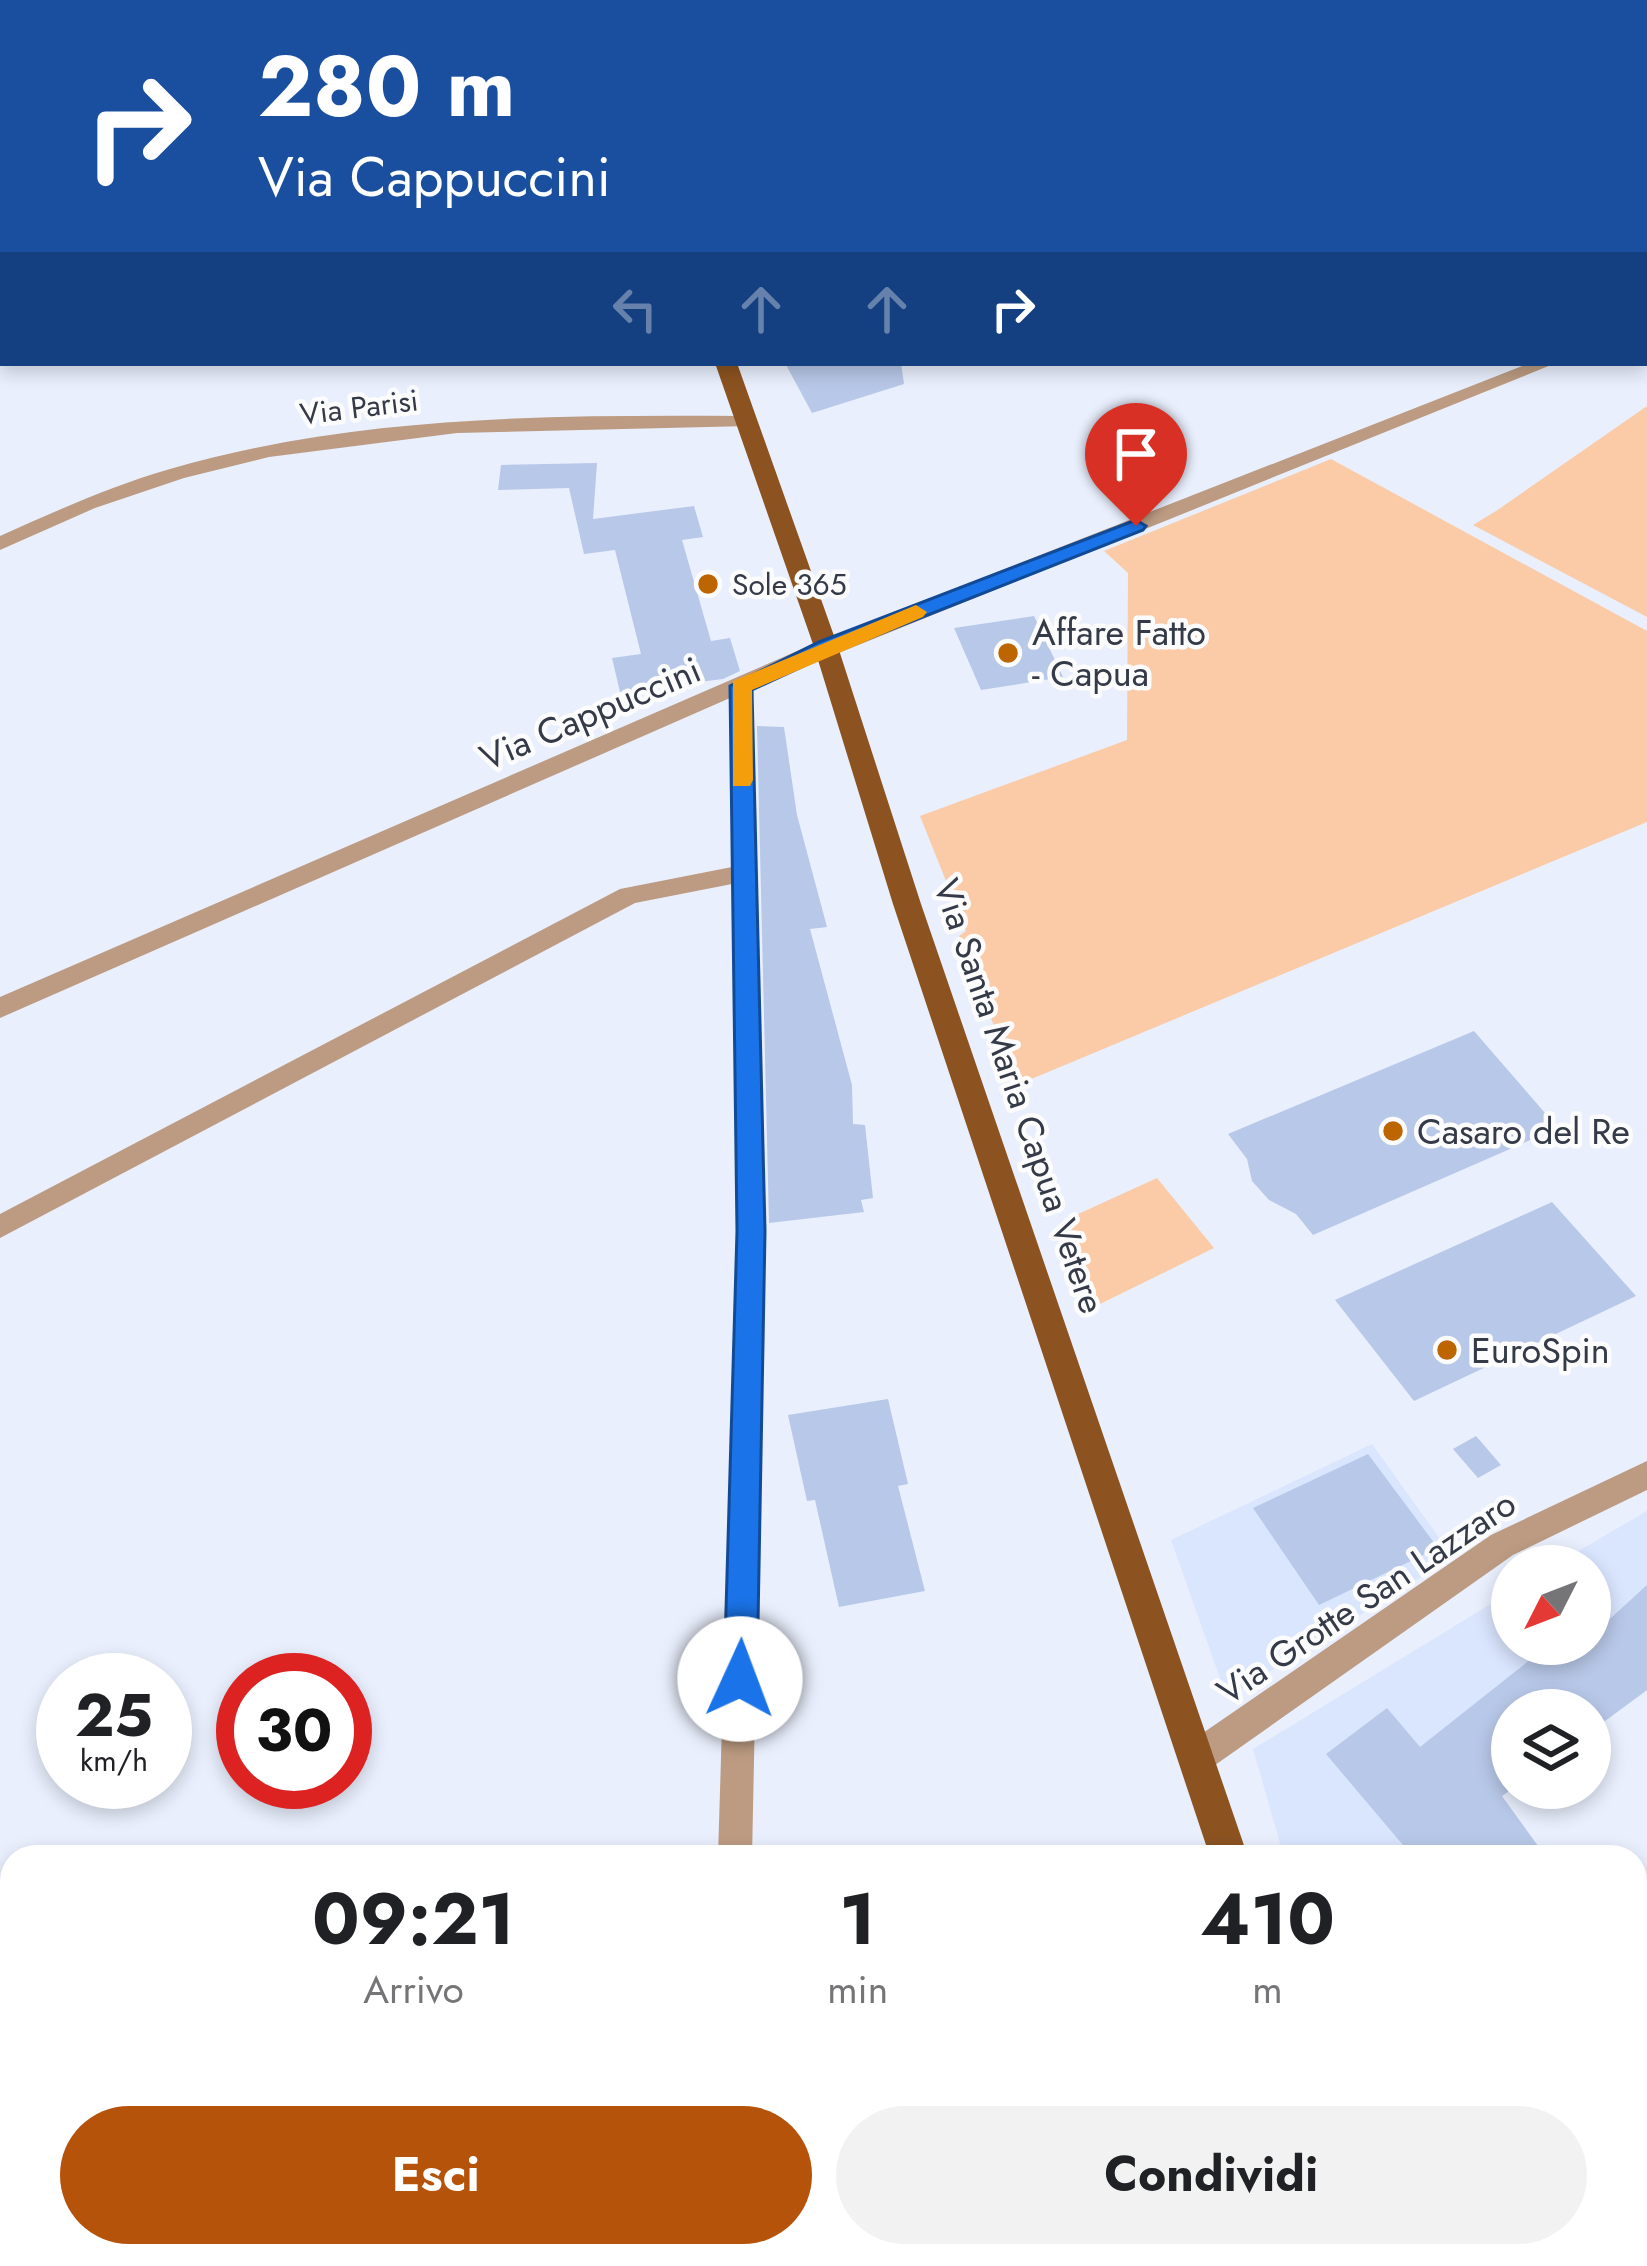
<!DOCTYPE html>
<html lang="it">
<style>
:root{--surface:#fff;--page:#f2f2f2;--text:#202124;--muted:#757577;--accent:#b45309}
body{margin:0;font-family:Jost,sans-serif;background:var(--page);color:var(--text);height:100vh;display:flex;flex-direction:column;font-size:45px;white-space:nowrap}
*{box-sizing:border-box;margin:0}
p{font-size:39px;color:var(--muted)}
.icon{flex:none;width:66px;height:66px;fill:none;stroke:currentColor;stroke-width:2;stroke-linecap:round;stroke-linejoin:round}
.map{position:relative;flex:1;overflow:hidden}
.sheet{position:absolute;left:0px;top:1845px;width:1647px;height:423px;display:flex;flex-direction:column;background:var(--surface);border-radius:36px 36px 0 0;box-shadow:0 6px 18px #0003}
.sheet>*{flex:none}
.top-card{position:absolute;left:0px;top:0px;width:1647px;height:366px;box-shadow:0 6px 18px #0003;background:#1a4fa0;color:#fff;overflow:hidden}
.needle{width:78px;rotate:228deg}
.controls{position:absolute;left:1491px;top:1545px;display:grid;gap:24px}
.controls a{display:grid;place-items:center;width:120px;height:120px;border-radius:50%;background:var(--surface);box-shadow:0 6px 18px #0003;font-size:60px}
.speed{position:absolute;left:36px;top:1653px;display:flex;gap:24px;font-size:60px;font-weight:700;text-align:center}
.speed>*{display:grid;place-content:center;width:156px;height:156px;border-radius:50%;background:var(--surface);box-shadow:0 6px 18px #0003;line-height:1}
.speed small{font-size:30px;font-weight:400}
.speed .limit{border:18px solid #d22;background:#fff;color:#111}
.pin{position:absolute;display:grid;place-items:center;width:102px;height:102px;color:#fff;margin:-123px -51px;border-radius:50% 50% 50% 0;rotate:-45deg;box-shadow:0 0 12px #0007}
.pin .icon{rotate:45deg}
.me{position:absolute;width:132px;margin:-66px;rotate:2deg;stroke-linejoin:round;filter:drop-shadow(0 0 9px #0008)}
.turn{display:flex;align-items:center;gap:42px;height:252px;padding:0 60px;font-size:54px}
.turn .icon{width:156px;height:156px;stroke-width:2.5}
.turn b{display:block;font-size:84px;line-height:102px}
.lanes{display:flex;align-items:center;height:114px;padding:0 60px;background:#0003;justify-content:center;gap:60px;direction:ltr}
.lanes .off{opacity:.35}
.eta{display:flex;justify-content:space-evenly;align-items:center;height:204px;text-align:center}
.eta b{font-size:72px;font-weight:700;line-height:84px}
.button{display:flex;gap:24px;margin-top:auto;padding:24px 60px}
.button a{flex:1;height:138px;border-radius:72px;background:var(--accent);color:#fff;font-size:48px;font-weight:700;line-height:138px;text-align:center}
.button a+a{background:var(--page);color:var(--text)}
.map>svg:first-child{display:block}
.built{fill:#dae6fe}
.green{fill:#fbcba8}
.building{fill:#b8c8e8}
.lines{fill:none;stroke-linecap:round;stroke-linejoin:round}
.minor{fill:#bc9b82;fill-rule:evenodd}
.primary{fill:#8c5321;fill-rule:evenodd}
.route{fill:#1a73e8;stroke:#114b97;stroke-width:3}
.slow{fill:#f59e0b}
.poi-dot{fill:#bd6500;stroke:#fcfcfc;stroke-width:4.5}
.labels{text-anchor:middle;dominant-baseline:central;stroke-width:9;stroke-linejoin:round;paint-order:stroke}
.far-street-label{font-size:30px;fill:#343a47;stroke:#fcfcfc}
.far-poi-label{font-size:30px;fill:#343a47;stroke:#fcfcfc;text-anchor:start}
.poi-label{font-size:36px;fill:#343a47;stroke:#fcfcfc;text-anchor:start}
.street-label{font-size:36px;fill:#343a47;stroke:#fcfcfc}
</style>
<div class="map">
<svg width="1647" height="2266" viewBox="0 0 1647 2266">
<rect width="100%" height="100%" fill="#e9effd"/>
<!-- built -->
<g class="built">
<path d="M1372,1444L1453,1557L1227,1698L1171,1540Z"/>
<path d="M1647,1511V1690L1590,1732V1710H1512L1513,1788L1428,1857H1284L1253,1749L1512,1591V1644H1590V1566H1553Z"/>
</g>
<!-- green -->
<g class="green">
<path d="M1647,406V617L1473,525L1496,511Z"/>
<path d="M1331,459L1647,631V822L1017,1085L959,936L966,931L920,816L1127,740L1128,573L1104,551Z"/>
<path d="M1157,1178L1214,1248L1094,1307L1065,1220Z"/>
</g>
<!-- building -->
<g class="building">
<path d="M785,363H901L904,384L812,413Z"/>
<path d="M597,463L593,519L694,506L703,537L682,540L711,641L730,638L740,671L723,679L620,692L612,658L641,654L615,550L584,554L569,488L498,490L501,465Z"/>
<path d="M1034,616L1063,677L981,690L954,628Z"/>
<path d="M757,726L784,727L797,815L827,927L810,929L852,1085L853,1124L865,1125L873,1198L861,1200L864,1212L769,1223Z"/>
<path d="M1474,1031L1558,1128L1313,1235L1296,1214L1269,1200L1252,1181L1247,1159L1228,1134Z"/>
<path d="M1552,1202L1636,1296L1414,1401L1335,1300Z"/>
<path d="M888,1399L908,1484L898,1486L925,1591L839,1607L815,1500L807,1501L788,1415Z"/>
<path d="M1476,1436L1501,1465L1478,1478L1453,1449Z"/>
<path d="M1368,1454L1438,1548L1319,1605L1253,1508Z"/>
<path d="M1647,1585V1690L1590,1732V1710H1512V1789L1502,1796L1546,1857H1413L1326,1754L1387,1708L1420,1747L1550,1644H1590V1637Z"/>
</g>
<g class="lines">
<!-- minor -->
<g class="minor">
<path d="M1527,0H1547L1525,3Z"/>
<path d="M1560,0H1580L1558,3Z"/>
<path d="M1647,316V328L1644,329V317Z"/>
<path d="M1530,363H1556L752,688L765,1231L752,1857H718L737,1231L732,884L635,903L0,1238V1214L620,889L732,867L730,698L0,1018V997L818,642Z"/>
<path d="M743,416L750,418V426L457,433L269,457L184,478L95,508L0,550V536C56,511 111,486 170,469C356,415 552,415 743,416Z"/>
<path d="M1647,1461V1490L1513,1555L1208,1770L1196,1774L1184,1770L1179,1758L1184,1746L1491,1535Z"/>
<path d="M701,2256H739L738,2266H700Z"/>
</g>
<!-- primary -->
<g class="primary">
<rect x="701" y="0" width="16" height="3"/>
<path d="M715,363H737L838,647L921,904L1248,1857H1210L893,904L814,647Z"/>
<path d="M1340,2256H1384L1387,2266H1343Z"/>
</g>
</g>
<!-- route -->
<path class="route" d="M1136,520L1146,526L1143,530L834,652L752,690L765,1231L757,1679L752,1691L740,1695L729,1691L724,1679L737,1231L730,686L819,642Z"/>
<!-- slow -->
<path class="slow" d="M916,605L927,612L923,617L752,690L753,780L750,786H733V681Z"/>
<!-- markers -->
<g class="poi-dot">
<circle cx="708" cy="584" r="12"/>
<circle cx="1008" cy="653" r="12"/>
<circle cx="1393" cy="1131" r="12"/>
<circle cx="1447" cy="1350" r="12"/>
</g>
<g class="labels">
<!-- far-street labels -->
<g class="far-street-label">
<text transform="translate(359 407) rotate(-7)">Via Parisi</text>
</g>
<!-- far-poi labels -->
<g class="far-poi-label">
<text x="732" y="584">Sole 365</text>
</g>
<!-- poi labels -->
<g class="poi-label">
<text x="1032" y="632">Affare Fatto<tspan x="1032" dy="41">- Capua</tspan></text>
<text x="1417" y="1131">Casaro del Re</text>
<text x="1471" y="1350">EuroSpin</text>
</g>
<!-- street labels -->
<g class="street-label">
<text transform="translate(590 713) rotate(-23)">Via Cappuccini</text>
<text transform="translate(1020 1096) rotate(71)">Via Santa Maria Capua Vetere</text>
<text transform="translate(1366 1597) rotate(-34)">Via Grotte San Lazzaro</text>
</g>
</g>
</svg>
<div class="controls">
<a><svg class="needle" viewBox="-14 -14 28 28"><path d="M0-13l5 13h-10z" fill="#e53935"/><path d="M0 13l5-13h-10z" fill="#757577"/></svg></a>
<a><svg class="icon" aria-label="layers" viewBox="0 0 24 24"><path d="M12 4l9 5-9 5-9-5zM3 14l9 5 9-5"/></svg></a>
</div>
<div class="speed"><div>25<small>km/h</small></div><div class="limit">30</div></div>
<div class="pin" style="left:1136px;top:526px;background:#d93025"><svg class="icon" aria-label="arrive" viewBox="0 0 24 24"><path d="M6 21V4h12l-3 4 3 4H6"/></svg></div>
<svg class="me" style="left:740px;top:1679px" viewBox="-20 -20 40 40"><circle r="19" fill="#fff"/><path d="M0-13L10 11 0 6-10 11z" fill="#1a73e8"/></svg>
<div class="top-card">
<div class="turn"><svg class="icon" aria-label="right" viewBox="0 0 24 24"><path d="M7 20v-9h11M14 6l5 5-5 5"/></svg><div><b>280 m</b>Via Cappuccini</div></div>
<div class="lanes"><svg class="icon off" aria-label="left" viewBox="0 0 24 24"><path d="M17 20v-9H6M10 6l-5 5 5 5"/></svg><svg class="icon off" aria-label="ahead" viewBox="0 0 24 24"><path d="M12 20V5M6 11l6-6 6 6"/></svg><svg class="icon off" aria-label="ahead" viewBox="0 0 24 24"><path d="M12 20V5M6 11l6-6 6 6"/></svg><svg class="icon" aria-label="right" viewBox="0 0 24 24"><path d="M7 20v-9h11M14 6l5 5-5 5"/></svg></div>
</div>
<section class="sheet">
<div class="eta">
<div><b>09:21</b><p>Arrivo</p></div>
<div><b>1</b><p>min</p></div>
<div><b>410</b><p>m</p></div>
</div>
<div class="button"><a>Esci</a><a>Condividi</a></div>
</section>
</div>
